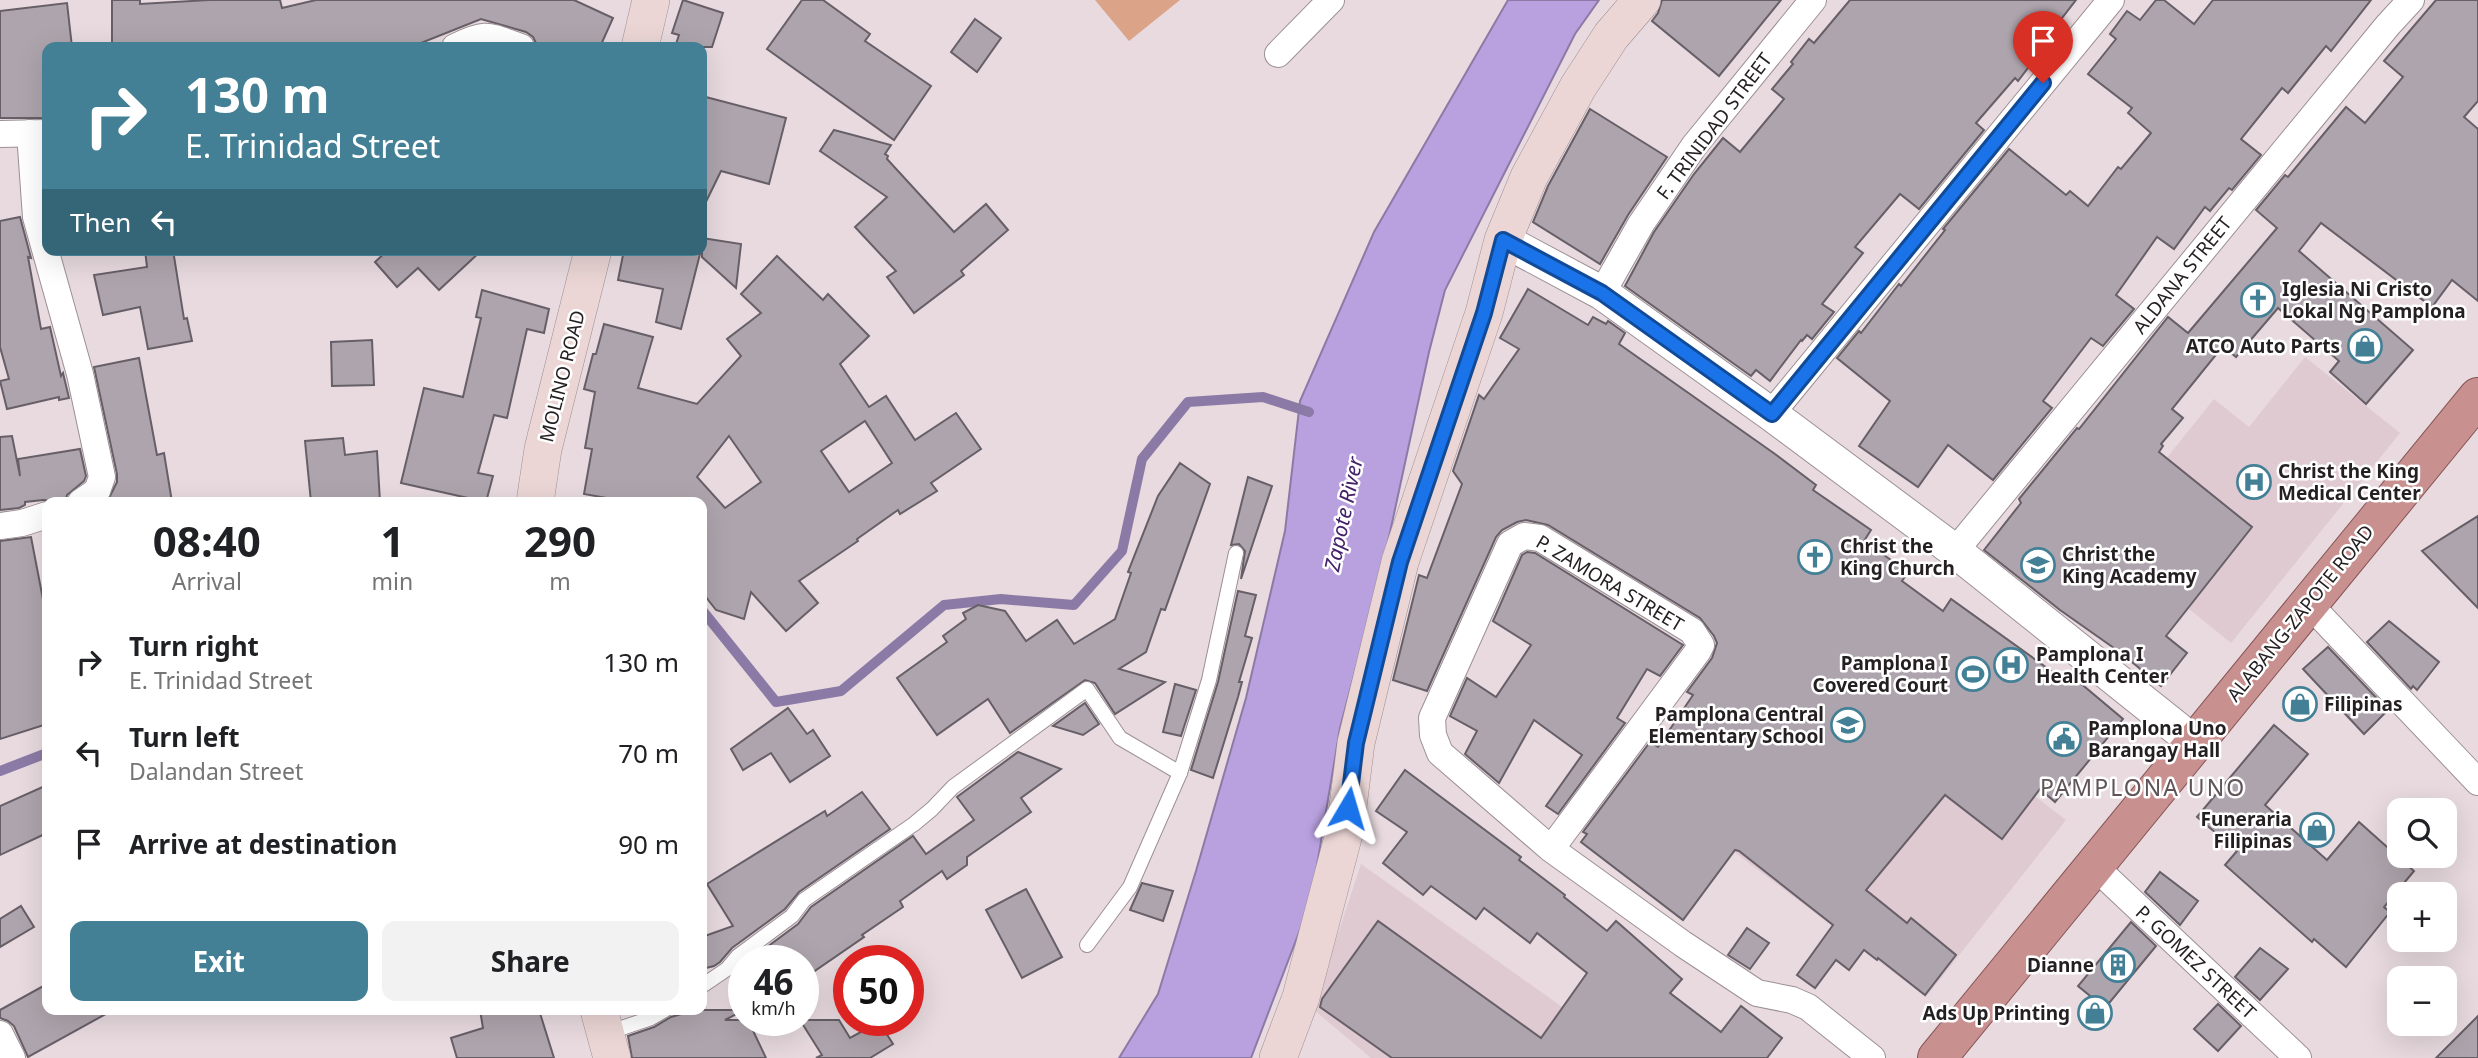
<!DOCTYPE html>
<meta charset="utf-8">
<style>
:root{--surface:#fff;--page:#f2f2f2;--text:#202124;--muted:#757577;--accent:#438096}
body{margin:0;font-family:"Noto Sans",sans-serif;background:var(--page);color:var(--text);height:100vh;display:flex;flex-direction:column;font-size:26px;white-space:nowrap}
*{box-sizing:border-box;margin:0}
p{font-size:23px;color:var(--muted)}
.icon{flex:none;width:38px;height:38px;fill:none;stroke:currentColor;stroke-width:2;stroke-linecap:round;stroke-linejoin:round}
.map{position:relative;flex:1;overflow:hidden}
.drawer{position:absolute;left:42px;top:497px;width:665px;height:518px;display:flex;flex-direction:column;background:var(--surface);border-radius:14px;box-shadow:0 7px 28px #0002}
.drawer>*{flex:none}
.banner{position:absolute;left:42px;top:42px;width:665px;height:214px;border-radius:14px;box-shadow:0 7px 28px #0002;background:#438096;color:#fff;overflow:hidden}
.fabs{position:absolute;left:2387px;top:798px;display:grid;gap:14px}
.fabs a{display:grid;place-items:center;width:70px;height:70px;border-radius:14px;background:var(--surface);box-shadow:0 7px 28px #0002;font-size:35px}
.speed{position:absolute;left:728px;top:945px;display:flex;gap:14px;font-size:35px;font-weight:700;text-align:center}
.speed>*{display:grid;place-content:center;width:91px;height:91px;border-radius:50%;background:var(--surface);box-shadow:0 7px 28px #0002;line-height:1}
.speed small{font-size:18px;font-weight:400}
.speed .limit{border:10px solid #d22;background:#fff;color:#111}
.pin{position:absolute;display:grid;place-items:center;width:60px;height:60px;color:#fff;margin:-72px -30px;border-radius:50% 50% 50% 0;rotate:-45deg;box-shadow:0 0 7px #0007}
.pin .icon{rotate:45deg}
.me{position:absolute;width:77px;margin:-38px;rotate:7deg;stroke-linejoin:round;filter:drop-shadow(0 0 5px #0008)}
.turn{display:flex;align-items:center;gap:24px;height:147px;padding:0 28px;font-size:32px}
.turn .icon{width:91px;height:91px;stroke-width:2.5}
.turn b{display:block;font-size:49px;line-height:60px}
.then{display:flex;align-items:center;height:66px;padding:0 28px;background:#0003;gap:14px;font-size:26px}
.eta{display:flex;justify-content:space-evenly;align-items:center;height:119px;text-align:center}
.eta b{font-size:42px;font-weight:700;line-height:49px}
.primary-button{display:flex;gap:14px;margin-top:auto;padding:14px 28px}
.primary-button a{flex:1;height:80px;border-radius:14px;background:var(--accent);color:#fff;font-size:28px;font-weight:700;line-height:80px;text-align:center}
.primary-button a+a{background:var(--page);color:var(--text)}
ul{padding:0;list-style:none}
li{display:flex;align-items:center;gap:21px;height:91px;padding:0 28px}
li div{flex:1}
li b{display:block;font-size:26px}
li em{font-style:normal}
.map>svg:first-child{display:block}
.built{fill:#e0cad2}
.green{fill:#dba388}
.water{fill:#b9a1df;stroke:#8c7aa6;stroke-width:2}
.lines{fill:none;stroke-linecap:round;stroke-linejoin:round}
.stream{stroke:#8c7aa6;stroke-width:10}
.building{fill:#aea4ad;stroke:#675f67;stroke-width:2;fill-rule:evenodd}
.service-casing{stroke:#9c9094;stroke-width:16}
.minor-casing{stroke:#9c9094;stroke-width:28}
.tertiary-casing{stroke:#9c9094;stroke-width:35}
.secondary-casing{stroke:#9c9094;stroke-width:38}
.trunk-casing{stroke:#865656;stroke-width:40}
.service{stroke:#fff;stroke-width:14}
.minor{stroke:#fff;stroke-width:26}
.tertiary{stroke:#fff;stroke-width:33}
.secondary{stroke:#ebd5d5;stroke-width:37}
.trunk{stroke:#c8908f;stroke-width:38}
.route-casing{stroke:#114b97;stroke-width:18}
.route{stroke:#1a73e8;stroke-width:12}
.labels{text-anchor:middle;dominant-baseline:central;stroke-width:5;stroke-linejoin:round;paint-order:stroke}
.street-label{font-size:19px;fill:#241f21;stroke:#fff}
.poi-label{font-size:19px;font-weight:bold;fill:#241f21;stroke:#fff;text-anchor:start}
.water-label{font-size:21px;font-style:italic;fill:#44226a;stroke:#fff}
.quarter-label{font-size:23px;letter-spacing:2px;fill:#605458;stroke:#fff}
</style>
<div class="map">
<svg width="2478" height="1058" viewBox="0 0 2478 1058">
<rect width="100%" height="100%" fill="#e8dadf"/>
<!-- built -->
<g class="built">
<path d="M2305,357L2400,433L2231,643L2116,550L2108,531L2214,399L2249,427Z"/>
<path d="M1822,634L2066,820L1926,997L1688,817Z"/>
<path d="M1361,864L1634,1058H1371L1313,1009Z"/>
</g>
<!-- green -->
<path class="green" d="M1095,0H1180L1129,41Z"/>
<!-- water -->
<path class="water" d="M1508,0H1599L1575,34L1445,290L1429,352L1381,574L1340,728L1311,901L1251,1058H1119L1158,994L1196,871L1246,698L1285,531L1300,401L1374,232Z"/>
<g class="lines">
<!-- stream -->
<g class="stream">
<path d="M702,610L776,702L841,691L944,605L1001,599L1074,605L1122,551L1142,459L1188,402L1263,397L1309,412"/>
<path d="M0,771L47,753"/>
</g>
</g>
<!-- building -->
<g class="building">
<path d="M112,0H140V4L209,0H280L282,8L316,0H574L613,18L600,47H542L537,45L533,37L526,32L481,19L411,47H112Z"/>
<path d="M683,0L723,13L712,47H675L679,35L672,33Z"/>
<path d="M802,0H823L870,34L865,41L931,86L894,140L767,49Z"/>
<path d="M1662,0H1781L1719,76L1652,21L1658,13Z"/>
<path d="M1850,0H2076L2031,58L2034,60L2018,81L2015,78L1976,123L1984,130L1919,209L1900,194L1855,247L1863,253L1822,304L1834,312L1812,339L1807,335L1802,341L1801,340L1770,381L1756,370L1751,376L1625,286L1654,232L1694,174L1723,138L1740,152L1784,99L1772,89L1793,64L1791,62L1809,39L1814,43Z"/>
<path d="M2156,0H2164L2194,24L2213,0H2371L2331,51L2326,46L2288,93L2282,88L2241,139L2261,155L2232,190L2229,188L2210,211L2205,207L2174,249L2157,237L2116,295L2134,309L2103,346L2091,338L2043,401L2052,408L1993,480L1948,445L1918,487L1859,446L1890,401L1837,358L1859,331L1861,333L1899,284L1901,286L1945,230L1943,229L2009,149L2066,195L2070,191L2088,206L2118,167L2121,169L2151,133L2128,113L2132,108L2088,74L2116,39L2110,34L2127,11L2140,20Z"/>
<path d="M2436,0H2478V101L2464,117L2478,129V301L2452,280L2432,307L2321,223L2299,251L2413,350L2366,404L2330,372L2339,361L2278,308L2236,357L2223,346L2172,409L2183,418L2161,444L2163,446L2159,452L2252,527L2166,636L2187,653L2161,686L2121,653L2060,610L1984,550L2021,503L2019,499L2077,428L2079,429L2168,317L2188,333L2277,228L2256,210L2285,175L2288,177L2346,107L2365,123L2403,77L2384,61Z"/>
<path d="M67,3L72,47H47V118H0V11Z"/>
<path d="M975,19L1001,38L977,72L951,52Z"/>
<path d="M702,96L786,118L769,184L721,171L702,210Z"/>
<path d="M1590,109L1667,157L1628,215L1600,264L1533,222L1548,186Z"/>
<path d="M834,130L891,145L885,154L888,156L887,159L954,232L986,204L1008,230L961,271L964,275L914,313L887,277L896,271L855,227L887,197L820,151Z"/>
<path d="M20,217L31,258L28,257L41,329L50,327L61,376L63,373L69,398L59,400V397L7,409L0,381L9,379L0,347V221Z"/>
<path d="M702,238L741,244L736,288L702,257Z"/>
<path d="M145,250H173L184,319L187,318L192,341L148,349L140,307L103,315L94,275L147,267Z"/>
<path d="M388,250H482L439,290L418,268L397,287L375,262Z"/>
<path d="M624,250H701L681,329L656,322L663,289L618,280Z"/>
<path d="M777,256L823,300L828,294L869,336L840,364L869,407L886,396L915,440L956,413L981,449L931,483L937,491L900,514L898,510L857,539L858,541L799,581L818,603L786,631L751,592L744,619L716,610L702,592V502H629L584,494L592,449L585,448L595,392L584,389L593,354H596L604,324L653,337L638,388L697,404L741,356L727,339L761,313L741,294ZM865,421L892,463L849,492L821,451ZM729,436L761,482L725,508L697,477Z"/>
<path d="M1528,289L1588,325L1593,317L1606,324L1608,321L1625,333L1619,344L1775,454L1816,485L1813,490L1871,530L1864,541L1908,572L1902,581L1943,611L1951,599L2068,683L2073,677L2123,719L2055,802L2040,789L2002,839L1945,795L1866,890L1907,923L1911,918L1956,955L1925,995L1878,958L1877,960L1864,950L1849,970L1836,960L1815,988L1797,975L1833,925L1739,851L1735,850L1683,920L1581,842L1587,834L1583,832L1650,742L1658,747L1693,695L1687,692L1712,658L1717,643L1714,636L1700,618L1548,525L1526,520L1517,522L1502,530L1496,537L1427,691L1393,680L1419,575L1427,578L1462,484L1453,471L1479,395L1484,399L1519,349L1500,338Z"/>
<path d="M482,290L549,309L544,333L527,329L507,418L494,415L478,473L493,476L486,502L401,483L424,388L463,397L481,318L476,317Z"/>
<path d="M372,340L374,385L332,386L331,342Z"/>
<path d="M139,358L157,455L164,453L172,502H107L117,482V474L94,367Z"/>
<path d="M12,436L20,476L18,459L80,449L86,476L84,481L67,495L65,502L43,500L25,502V505L19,508L0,510V437Z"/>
<path d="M343,438L345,455L377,451L380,502H311L305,441Z"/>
<path d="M1180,463L1210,484L1165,610L1161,609L1146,652L1119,669L1165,682L1115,714L1095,683L1085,680L1010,733L988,699L937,735L897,678L947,642L943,636L966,619L963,613L978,605L1005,611L1026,641L1057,620L1074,644L1115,619L1131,573L1128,572L1158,496Z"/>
<path d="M1248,477L1272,486L1241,579L1245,551L1239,544L1231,545Z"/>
<path d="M2478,516V608L2422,551Z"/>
<path d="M31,537L47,620V724L0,739V541Z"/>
<path d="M1527,552L1535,553L1683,645L1660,676L1647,669L1617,718L1625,723L1558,814L1546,806L1582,755L1534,720L1499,783L1465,754L1477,731L1450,716L1467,678L1496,697L1531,645L1493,621L1522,555Z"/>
<path d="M1238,591L1256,595L1245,636L1252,638L1239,682H1242L1238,697L1213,778L1191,770L1218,682Z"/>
<path d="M2389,621L2439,662L2417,690L2413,686L2411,689L2367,642Z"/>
<path d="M2328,647L2388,710L2364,734L2303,669Z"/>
<path d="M1175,684L1196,690L1181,736L1163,732Z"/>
<path d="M1085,703L1099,724L1083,735L1053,726Z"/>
<path d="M788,708L807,734L813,730L830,756L790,782L771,753L743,770L731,749Z"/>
<path d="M2274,725L2308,754L2265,805L2327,860L2359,822L2414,871L2384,907L2390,912L2346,967L2314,939L2312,942L2225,865L2237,851L2197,817Z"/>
<path d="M1018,752L1061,769L1021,798L1031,812L967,857V865L947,879L942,871L900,901L903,907L862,935L864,937L803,979V961H766L764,956L751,959L798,924L811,907L913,836L926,854L974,820L957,797Z"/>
<path d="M1405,770L1521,857L1519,860L1565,895L1564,897L1607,931L1616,921L1682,979L1670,993L1721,1032L1741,1006L1782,1038L1767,1058H1392L1320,1007L1322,999L1378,921L1541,1038L1587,973L1537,933L1530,943L1484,908L1476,919L1431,886L1423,895L1383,863L1407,832L1376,811Z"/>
<path d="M47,785V833L0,855V806Z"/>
<path d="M862,792L890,829L799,892L785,909L732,948L720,962L714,966L702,969V937L733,926L707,884L825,811L827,816Z"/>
<path d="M2160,872L2198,901L2180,925L2145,892Z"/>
<path d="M1142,883L1173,891L1163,921L1130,910Z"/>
<path d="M1026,889L1062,957L1022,978L986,910Z"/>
<path d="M21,906L34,927L0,947V919Z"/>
<path d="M2131,922L2156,946L2105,1008L2078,986Z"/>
<path d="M1747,928L1769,943L1750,969L1728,955Z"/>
<path d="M2260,948L2288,969L2260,1000L2235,977Z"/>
<path d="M47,984V1010H113L28,1057L14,1026L8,1021L0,1018V1010Z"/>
<path d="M2218,1004L2241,1026L2218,1051L2194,1029Z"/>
<path d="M480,1010H539L554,1058H457L451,1038L483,1028Z"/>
<path d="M695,1010H744L725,1020H748L766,1058H632L628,1036L654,1027L671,1017Z"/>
<path d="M2478,1016V1058H2436Z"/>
<path d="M800,1020H839L850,1038L879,1022L893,1044L870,1058H816L822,1055Z"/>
</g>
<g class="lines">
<!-- service casing -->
<g class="service-casing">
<g id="service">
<path d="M1087,945L1130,887L1180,773"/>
<path d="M702,986L727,969L738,956L792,916L804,900L914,824L932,809L953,787L1087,689L1120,738L1180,773L1209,680L1236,553"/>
<path d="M607,1033L651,1018L665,1010"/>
</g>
</g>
<!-- minor casing -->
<g class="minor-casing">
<g id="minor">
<path d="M455,47C488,31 488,36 521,47"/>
<path d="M1278,54L1331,0"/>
<path d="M30,133L36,217L80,374L102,477L97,491L81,502"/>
<path d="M0,134L46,133"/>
<path d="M1602,293L1641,224L1694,146L1813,0"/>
<path d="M1771,414L2111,0"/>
<path d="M0,526L22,523L47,515"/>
<path d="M1955,551L2388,25L2411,0"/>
<path d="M2308,603L2478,782"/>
<path d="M1551,849L1698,651L1701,645L1692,631L1540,538L1524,536L1510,544L1432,718L1433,735L1440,753L1551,849L1683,944L1757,993L1792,1000L1808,1007L1872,1058"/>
<path d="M2093,865L2298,1058"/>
<path d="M0,1034L12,1058"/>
</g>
</g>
<!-- tertiary casing -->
<g class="tertiary-casing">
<path id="tertiary" d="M1503,240L1602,293L1771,414L1955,551L2194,742"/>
</g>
<!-- secondary casing -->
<g class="secondary-casing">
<g id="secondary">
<path d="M640,47L651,0"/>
<path d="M535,502L543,449L593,250"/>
<path d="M599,1010L612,1058"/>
<path d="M1278,1058L1301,997L1345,830L1356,743L1400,562L1484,313L1503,240L1529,177L1578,87L1611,36L1642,0"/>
</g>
</g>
<!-- trunk casing -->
<g class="trunk-casing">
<path id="trunk" d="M1937,1058L2478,397"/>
</g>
<!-- service -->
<use href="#service" class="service"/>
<!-- minor -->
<use href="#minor" class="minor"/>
<!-- tertiary -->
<use href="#tertiary" class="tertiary"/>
<!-- secondary -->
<use href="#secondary" class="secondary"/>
<!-- trunk -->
<use href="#trunk" class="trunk"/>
</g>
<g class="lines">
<!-- route casing -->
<g class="route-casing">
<path id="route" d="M1348,808L1356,743L1400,562L1484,313L1503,240L1602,293L1772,414L2043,83"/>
</g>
<!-- route -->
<use href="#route" class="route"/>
</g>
<!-- icons -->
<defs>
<g id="church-ring" transform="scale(1.75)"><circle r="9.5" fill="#fff" stroke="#438096" stroke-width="1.5"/><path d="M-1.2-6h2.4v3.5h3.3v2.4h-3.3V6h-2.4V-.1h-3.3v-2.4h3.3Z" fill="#438096"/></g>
<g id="shop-ring" transform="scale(1.75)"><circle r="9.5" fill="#fff" stroke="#438096" stroke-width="1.5"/><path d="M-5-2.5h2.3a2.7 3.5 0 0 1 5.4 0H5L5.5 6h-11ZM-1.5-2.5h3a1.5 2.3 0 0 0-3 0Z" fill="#438096"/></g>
<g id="hospital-ring" transform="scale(1.75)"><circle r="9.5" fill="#fff" stroke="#438096" stroke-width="1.5"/><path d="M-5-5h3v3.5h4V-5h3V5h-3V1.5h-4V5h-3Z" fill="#438096"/></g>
<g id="school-ring" transform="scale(1.75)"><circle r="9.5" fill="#fff" stroke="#438096" stroke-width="1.5"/><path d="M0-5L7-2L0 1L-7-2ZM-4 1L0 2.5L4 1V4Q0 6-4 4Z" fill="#438096"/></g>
<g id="stadium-ring" transform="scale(1.75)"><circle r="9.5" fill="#fff" stroke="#438096" stroke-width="1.5"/><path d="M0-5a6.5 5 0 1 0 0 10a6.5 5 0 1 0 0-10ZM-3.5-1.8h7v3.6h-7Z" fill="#438096"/></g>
<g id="civic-ring" transform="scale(1.75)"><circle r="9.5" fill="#fff" stroke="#438096" stroke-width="1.5"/><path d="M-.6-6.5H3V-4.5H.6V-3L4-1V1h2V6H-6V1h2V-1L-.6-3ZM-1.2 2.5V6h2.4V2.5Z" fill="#438096"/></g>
<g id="building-ring" transform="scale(1.75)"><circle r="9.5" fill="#fff" stroke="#438096" stroke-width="1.5"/><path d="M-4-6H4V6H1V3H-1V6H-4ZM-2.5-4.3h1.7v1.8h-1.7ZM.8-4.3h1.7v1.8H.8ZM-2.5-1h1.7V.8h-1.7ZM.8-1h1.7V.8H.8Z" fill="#438096"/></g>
</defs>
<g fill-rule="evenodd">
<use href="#church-ring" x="2258" y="300"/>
<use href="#shop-ring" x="2365" y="346"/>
<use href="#hospital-ring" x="2254" y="482"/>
<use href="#church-ring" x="1815" y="557"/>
<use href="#school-ring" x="2038" y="565"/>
<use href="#hospital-ring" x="2011" y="665"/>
<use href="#stadium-ring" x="1973" y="674"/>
<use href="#shop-ring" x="2300" y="704"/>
<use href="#school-ring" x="1848" y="725"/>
<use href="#civic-ring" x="2064" y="739"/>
<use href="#shop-ring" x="2317" y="830"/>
<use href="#building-ring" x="2118" y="965"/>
<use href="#shop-ring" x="2095" y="1013"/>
</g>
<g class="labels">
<!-- street labels -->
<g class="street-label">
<text transform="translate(1714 126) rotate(-53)">F. TRINIDAD STREET</text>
<text transform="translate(2182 275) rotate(-51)">ALDANA STREET</text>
<text transform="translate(562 376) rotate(-76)">MOLINO ROAD</text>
<text transform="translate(1610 583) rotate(31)">P. ZAMORA STREET</text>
<text transform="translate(2300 613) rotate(-51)">ALABANG-ZAPOTE ROAD</text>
<text transform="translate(2196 962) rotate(43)">P. GOMEZ STREET</text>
</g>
<!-- poi labels -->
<g class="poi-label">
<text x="2282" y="289">Iglesia Ni Cristo<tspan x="2282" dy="22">Lokal Ng Pamplona</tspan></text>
<text x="2340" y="346" text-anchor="end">ATCO Auto Parts</text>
<text x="2278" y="471">Christ the King<tspan x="2278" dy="22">Medical Center</tspan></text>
<text x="1840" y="546">Christ the<tspan x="1840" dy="22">King Church</tspan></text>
<text x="2062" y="554">Christ the<tspan x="2062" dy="22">King Academy</tspan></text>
<text x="2036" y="654">Pamplona I<tspan x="2036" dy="22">Health Center</tspan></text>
<text x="1948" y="663" text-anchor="end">Pamplona I<tspan x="1948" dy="22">Covered Court</tspan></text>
<text x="2324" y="704">Filipinas</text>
<text x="1824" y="714" text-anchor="end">Pamplona Central<tspan x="1824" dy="22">Elementary School</tspan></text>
<text x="2088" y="728">Pamplona Uno<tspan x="2088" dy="22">Barangay Hall</tspan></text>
<text x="2292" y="819" text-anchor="end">Funeraria<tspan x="2292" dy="22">Filipinas</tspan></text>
<text x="2094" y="965" text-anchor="end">Dianne</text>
<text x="2070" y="1013" text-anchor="end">Ads Up Printing</text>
</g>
<!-- water labels -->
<g class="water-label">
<text transform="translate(1343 514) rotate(-78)">Zapote River</text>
</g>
<!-- quarter labels -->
<g class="quarter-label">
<text x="2143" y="787">PAMPLONA UNO</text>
</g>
</g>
</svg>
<div class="fabs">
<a><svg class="icon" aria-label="search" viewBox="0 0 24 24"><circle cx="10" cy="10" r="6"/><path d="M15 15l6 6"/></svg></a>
<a>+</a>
<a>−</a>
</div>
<div class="speed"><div>46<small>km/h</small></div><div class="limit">50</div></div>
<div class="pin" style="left:2043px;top:83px;background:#d93025"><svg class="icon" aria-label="arrive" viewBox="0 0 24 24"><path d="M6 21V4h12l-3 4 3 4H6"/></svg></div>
<svg class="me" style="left:1348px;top:808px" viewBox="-20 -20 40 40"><path d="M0-17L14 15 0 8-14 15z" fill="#1a73e8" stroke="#fff" stroke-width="4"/></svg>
<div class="banner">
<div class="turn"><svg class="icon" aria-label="right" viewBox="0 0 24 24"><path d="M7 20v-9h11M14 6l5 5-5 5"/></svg><div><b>130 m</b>E. Trinidad Street</div></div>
<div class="then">Then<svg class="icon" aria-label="left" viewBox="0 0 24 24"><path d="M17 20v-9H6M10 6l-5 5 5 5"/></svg></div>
</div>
<section class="drawer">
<div class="eta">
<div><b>08:40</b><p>Arrival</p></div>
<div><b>1</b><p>min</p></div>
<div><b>290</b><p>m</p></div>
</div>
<ul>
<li><svg class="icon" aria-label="right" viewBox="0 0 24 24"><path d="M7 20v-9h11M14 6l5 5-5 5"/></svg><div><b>Turn right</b><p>E. Trinidad Street</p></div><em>130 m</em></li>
<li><svg class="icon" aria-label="left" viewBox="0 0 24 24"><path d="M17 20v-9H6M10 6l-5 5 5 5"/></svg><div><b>Turn left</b><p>Dalandan Street</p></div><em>70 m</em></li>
<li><svg class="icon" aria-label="arrive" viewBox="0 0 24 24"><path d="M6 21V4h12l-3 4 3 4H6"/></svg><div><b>Arrive at destination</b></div><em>90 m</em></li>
</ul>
<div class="primary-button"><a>Exit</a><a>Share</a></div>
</section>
</div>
